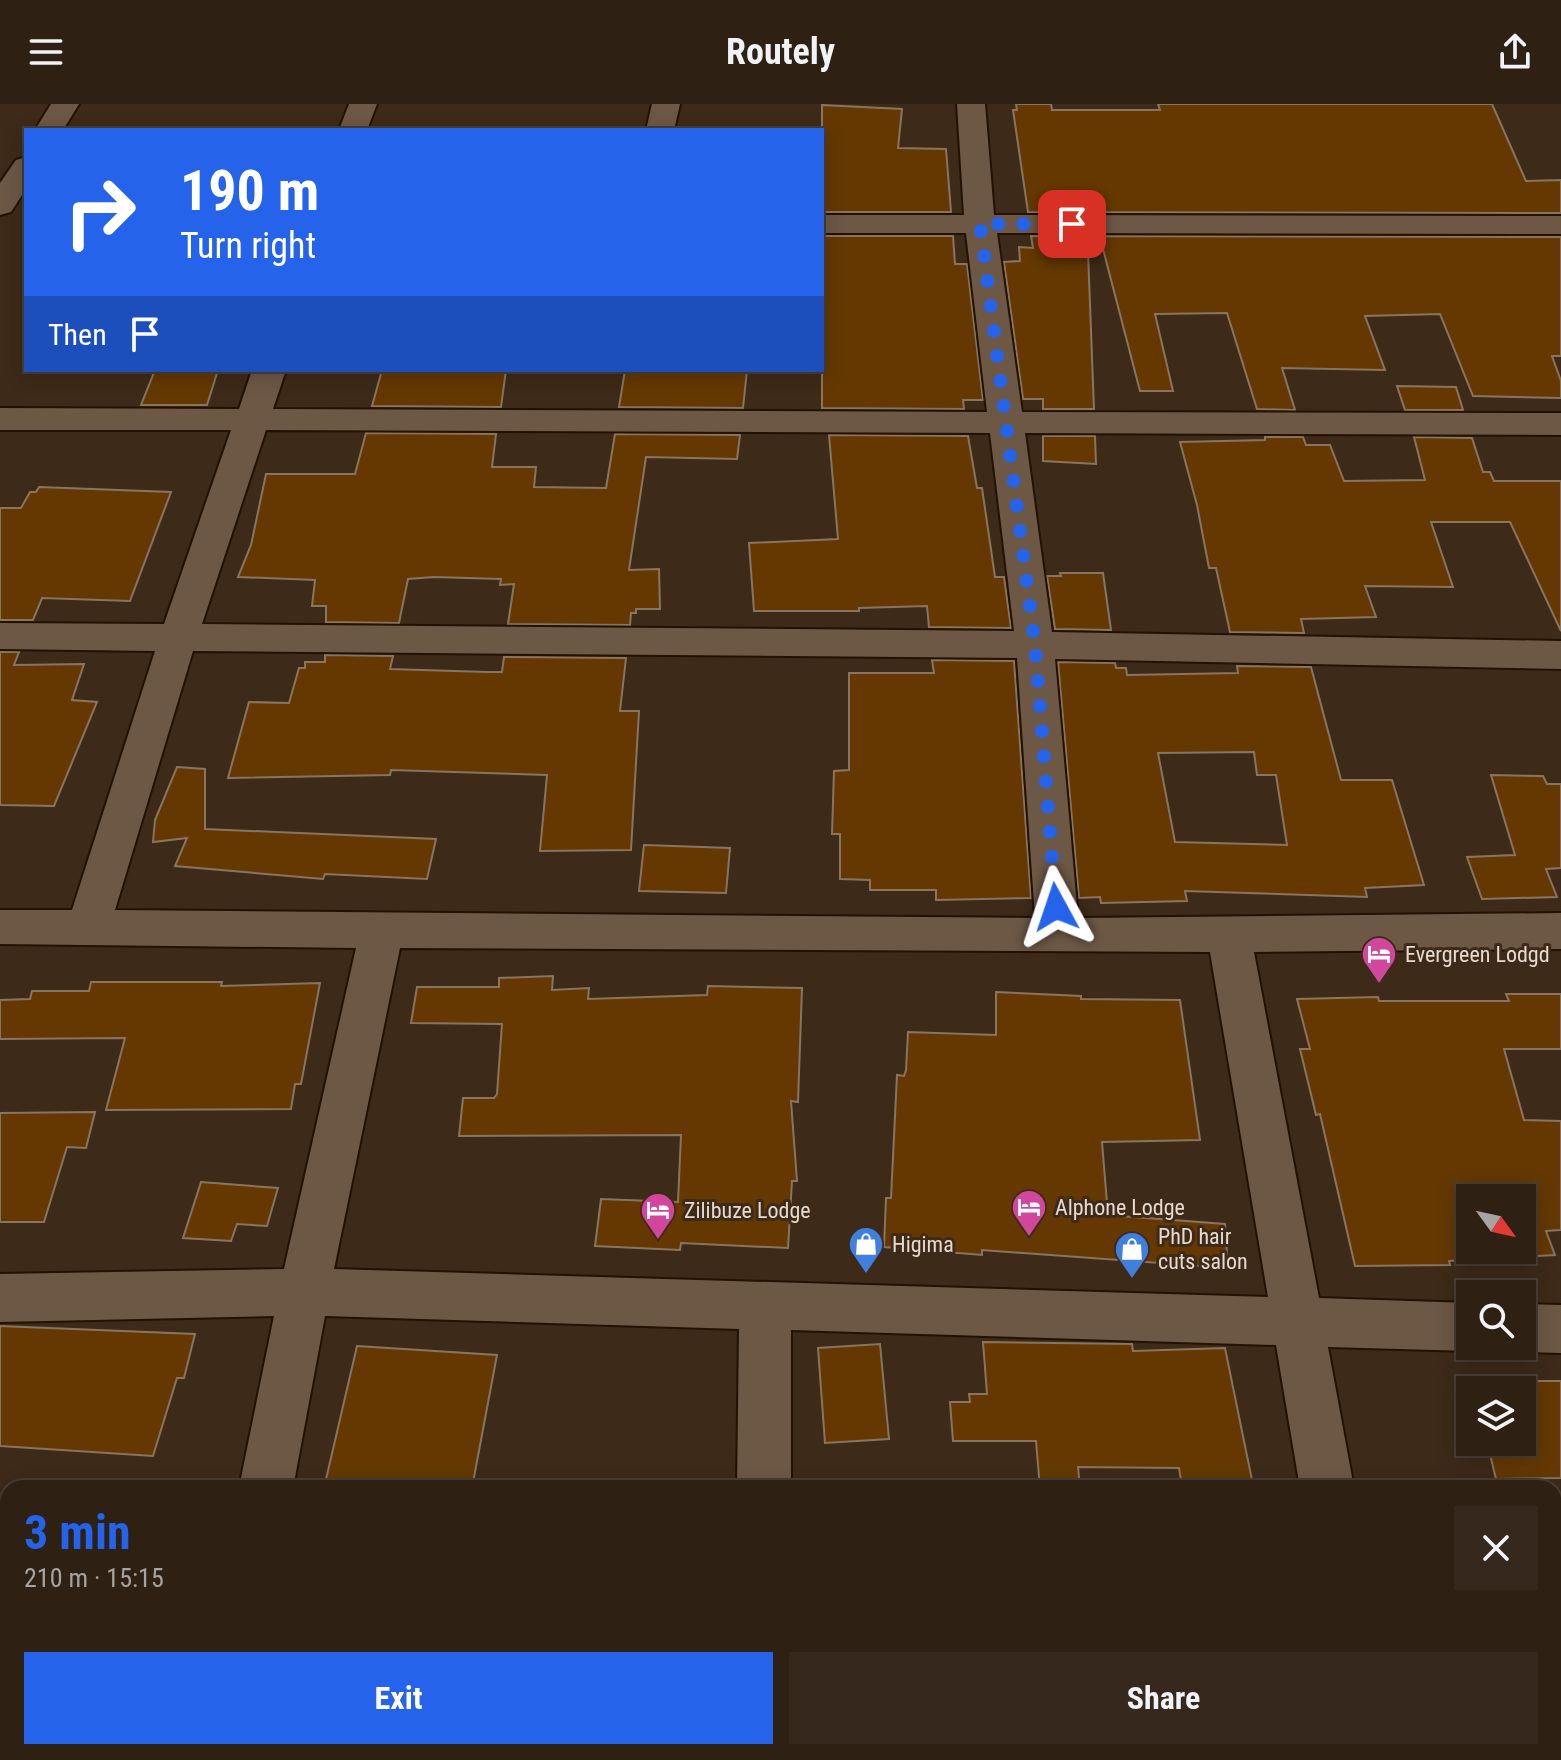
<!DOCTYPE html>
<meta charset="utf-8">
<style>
:root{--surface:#2e2013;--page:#36281c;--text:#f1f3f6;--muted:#a7a3a0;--line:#493e33;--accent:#2563eb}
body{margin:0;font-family:"Roboto Condensed",sans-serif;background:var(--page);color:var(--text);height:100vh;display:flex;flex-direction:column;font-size:30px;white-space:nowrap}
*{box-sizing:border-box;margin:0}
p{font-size:26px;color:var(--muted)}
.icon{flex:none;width:44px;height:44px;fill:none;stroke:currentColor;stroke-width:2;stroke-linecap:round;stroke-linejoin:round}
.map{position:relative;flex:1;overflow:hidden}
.side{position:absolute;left:0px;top:1376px;width:1562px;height:280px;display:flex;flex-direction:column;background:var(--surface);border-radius:24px 24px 0 0;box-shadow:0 4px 20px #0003,0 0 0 2px var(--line)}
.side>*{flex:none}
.guide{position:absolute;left:24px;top:24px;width:800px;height:244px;border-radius:0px;box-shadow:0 4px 20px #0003,0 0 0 2px var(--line);background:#2563eb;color:#fff;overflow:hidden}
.needle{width:52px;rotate:123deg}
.buttons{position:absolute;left:1456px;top:1080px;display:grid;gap:16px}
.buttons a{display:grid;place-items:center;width:80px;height:80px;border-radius:0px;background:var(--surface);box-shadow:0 4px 20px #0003,0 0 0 2px var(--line);font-size:40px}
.pin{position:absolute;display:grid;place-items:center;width:68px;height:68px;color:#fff;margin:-34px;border-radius:16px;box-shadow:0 4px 12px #0006}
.me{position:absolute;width:88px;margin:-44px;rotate:355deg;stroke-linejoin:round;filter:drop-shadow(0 0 6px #0008)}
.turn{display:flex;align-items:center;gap:28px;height:168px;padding:0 24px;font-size:36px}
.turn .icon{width:104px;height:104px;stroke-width:2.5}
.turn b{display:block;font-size:56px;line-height:68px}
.then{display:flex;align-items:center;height:76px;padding:0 24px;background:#0003;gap:16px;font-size:30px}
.round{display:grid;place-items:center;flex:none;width:84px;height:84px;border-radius:0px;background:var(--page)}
.head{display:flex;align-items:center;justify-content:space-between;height:136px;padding:0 24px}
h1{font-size:48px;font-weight:700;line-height:60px;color:var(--accent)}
.primary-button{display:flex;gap:16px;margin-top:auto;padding:16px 24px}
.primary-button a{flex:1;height:92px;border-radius:0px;background:var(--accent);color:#fff;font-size:32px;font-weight:700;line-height:92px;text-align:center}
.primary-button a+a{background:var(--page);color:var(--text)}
header{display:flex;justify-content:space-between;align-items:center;height:104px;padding:0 24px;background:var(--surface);font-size:36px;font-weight:700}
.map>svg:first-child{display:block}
.building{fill:#643800;stroke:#897461;stroke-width:2;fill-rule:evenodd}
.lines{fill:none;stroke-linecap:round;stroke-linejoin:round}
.minor-casing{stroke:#231203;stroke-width:4}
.minor{fill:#6d5846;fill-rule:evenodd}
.route{stroke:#2563eb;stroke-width:14;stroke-dasharray:0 25.2}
.labels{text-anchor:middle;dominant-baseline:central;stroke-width:6;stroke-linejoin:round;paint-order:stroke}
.poi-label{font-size:22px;fill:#e6dacf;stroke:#3d2a19;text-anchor:start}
</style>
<header><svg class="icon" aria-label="menu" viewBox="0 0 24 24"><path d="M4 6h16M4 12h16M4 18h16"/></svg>Routely<svg class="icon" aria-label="share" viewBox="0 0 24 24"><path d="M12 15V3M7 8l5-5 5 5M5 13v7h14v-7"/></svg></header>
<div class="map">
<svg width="1561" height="1656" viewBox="0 0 1561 1656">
<rect width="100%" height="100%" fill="#3d2a19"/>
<!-- building -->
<g class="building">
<path d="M1016,0H1051L1052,6H1160L1158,0H1492L1526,77L1561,76V109L1028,108L1013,6H1017Z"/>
<path d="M822,1L902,5L898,44L946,45L951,108H822Z"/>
<path d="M822,132H953L955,160H967L983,296H963L964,305L822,304Z"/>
<path d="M1031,132L1561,133V252H1552L1561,277V294L1473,292L1440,210L1365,212L1385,266L1282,264L1295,306L1257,305L1227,209L1155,210L1173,287H1140L1103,145L1088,148L1094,305H1043V295H1023L1004,158L1020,157L1019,143L1033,144Z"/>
<path d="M155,266H218L207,301H141Z"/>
<path d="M382,266H506L501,303L372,302Z"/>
<path d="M625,266H747L743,304L619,303Z"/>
<path d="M1397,282L1456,283L1463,306H1405Z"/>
<path d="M366,329L496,330L492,363H536L534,383L606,384L615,330L740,331L737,355L646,353L629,466L659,465L660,505H636V509H631L630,521L508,520L514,480L500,481L501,475L434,473L408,475L399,519L326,518V502H312L315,476L238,473L251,441L266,370H355Z"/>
<path d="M829,331L968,332L977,384H982L995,473H1004L1011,524L929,523L927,502L859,504V507H754L749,439L838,435Z"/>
<path d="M1043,332H1095L1096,360L1043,357Z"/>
<path d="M1265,333H1303L1306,341H1330L1344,377L1425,376L1414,333L1472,334L1483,368H1490L1494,377H1561V527L1510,418H1431L1453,483L1365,482L1376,513L1301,515L1304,529L1230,528L1216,464H1209L1197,401L1180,338L1265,336Z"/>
<path d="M39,383L171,388L130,497L42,494L33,516H0V404H21L30,388H36Z"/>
<path d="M1060,469H1103L1111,526L1055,525L1047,472H1061Z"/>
<path d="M0,548H19L14,561L84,560L72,596L97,598L54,702L0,701Z"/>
<path d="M325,551L393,552L390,565L487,568H502L504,553L626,554L620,607H639L631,746L540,747L547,671L391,666L390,671L228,674L249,598L289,599L299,564H305V558H325Z"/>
<path d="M932,556L1014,557L1031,794L936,796V786H870V776L840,775V730H832L834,667L849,666V569H934Z"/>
<path d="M1058,558L1115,559L1116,564H1126L1127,571L1238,569L1237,562L1311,563L1341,676H1392L1424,781L1365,784L1367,793L1185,787L1187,797L1101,799L1100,793L1079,794ZM1254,648L1257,671H1276L1287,741L1175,738L1158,649Z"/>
<path d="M177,663L205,665V725L436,735L427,775L325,770L323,775L175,762L187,734L153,738L155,716Z"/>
<path d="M1491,671L1543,672L1547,680H1561V764L1546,765L1557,793L1482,795L1467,753L1515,751Z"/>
<path d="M644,741L730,744L726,789L639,787Z"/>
<path d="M553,872L552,886L589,884L588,895L707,891L708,882L802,884L798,998L791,997L797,1077H792L788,1144L681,1139L680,1146L595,1142L601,1095L678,1098L681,1031L459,1032L463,994H494L497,990L502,920L411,919L417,883H499V874Z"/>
<path d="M91,878H222L221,882L320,879L301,980H295L291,1005L106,1006L125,934L0,935V896L30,895L32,887H89Z"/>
<path d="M996,888L1081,892V895L1180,896L1200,1036L1102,1038L1108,1111L1225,1120L1228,1164L982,1146V1151L884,1143L886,1094H891L897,971L904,972L906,966L908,928L996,931Z"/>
<path d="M1506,890H1561V945H1504L1524,1016L1561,1017V1126L1546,1127L1555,1151L1449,1157L1450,1161L1355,1162L1320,1010L1316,1011L1300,945H1310L1297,895L1378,893L1379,897H1509ZM1470,1094H1522V1146H1470Z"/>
<path d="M95,1008L86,1044L67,1043L44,1118H0V1009Z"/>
<path d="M201,1078L278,1084L267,1122L237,1120L231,1137L183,1134Z"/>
<path d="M0,1222L195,1230L184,1274H177L153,1352L0,1342Z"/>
<path d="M983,1238L1132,1240L1133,1247L1225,1244L1252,1376H1244L1245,1384H1182L1179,1364L1078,1363L1080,1384H1040L1036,1337H953L950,1298H970L969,1290H987Z"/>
<path d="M880,1240L889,1335L825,1339L818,1244Z"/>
<path d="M357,1242L497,1251L472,1384H324Z"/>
<path d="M1472,1277H1561V1374L1496,1375L1487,1338H1522V1286H1474Z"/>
</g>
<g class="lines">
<!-- minor casing -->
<g class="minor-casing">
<g id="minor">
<path d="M51,0H79L63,26H35Z"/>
<path d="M349,0H377L367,26H339Z"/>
<path d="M652,0H680L674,26H646Z"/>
<path d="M957,0H985L994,111L1561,112V130L997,129L1022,308L1561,309V331L1025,329L1052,528L1561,537V565L1055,555L1078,814L1561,809V845L1254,848L1319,1194L1470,1199V1242H1483L1470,1247L1328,1243L1354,1384H1300L1276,1241L791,1226V1384H737L739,1225L325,1212L293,1384H239L274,1212L0,1218V1170L284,1165L356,844L0,840V806H72L155,547L0,545V519L164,520L231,326H0V304L239,305L252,266H286L273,305L987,308L966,129H822V111H964ZM266,326L990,329L1014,527L202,520ZM193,547L1017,554L1035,814L115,806ZM400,844L1210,848L1268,1193L334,1165Z"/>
<path d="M26,53V85L11,108L0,111V79L16,56Z"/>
<path d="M1522,1200L1561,1201V1249L1522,1248L1506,1242H1522Z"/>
<path d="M185,1648H245L243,1656H183Z"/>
<rect x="732" y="1648" width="60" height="8"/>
<path d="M1347,1648H1407L1409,1656H1349Z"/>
</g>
</g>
<!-- minor -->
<use href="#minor" class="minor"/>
</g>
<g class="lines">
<!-- route -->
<path class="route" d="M1056,803L1035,541L980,120H1072"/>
</g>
<!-- icons -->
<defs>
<g id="hotel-pin" transform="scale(1.8)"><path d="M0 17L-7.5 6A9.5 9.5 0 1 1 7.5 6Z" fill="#d1479c" stroke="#3d2a19"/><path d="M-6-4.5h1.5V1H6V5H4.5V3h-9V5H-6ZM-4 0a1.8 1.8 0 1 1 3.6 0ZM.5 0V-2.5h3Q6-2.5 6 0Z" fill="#fff"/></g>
<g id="shop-pin" transform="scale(1.8)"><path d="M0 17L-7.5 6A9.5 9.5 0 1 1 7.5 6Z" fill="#3f7fe0" stroke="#3d2a19"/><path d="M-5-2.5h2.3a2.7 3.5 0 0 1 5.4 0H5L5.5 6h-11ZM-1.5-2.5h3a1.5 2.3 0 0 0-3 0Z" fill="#fff"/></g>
</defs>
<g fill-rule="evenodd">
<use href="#hotel-pin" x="1379" y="850"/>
<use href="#hotel-pin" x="1029" y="1103"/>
<use href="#hotel-pin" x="658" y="1106"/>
<use href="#shop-pin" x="866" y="1140"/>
<use href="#shop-pin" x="1132" y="1145"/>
</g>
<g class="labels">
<!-- poi labels -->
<g class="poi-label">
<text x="1405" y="850">Evergreen Lodgd</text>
<text x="1055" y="1103">Alphone Lodge</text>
<text x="684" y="1106">Zilibuze Lodge</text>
<text x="1158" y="1132">PhD hair<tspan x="1158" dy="25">cuts salon</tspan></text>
<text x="892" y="1140">Higima</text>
</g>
</g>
</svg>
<div class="buttons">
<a><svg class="needle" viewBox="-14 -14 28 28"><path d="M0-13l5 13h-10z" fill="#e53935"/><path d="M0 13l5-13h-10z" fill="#a7a3a0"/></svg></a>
<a><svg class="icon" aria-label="search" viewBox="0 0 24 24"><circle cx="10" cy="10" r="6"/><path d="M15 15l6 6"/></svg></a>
<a><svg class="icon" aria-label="layers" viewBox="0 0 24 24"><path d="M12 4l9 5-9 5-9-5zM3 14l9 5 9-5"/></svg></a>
</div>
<div class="pin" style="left:1072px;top:120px;background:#d93025"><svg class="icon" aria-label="arrive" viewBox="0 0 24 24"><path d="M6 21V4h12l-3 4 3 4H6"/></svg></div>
<svg class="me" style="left:1056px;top:803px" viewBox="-20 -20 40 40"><path d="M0-17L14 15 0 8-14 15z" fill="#2563eb" stroke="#fff" stroke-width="4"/></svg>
<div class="guide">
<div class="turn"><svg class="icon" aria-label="right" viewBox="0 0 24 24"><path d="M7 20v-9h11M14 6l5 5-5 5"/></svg><div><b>190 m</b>Turn right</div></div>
<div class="then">Then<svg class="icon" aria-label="arrive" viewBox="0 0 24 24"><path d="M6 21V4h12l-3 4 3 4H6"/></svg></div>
</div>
<section class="side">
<div class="head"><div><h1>3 min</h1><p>210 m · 15:15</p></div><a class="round"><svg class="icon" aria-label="close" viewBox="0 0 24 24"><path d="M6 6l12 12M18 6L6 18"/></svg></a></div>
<div class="primary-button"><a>Exit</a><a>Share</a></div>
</section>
</div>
